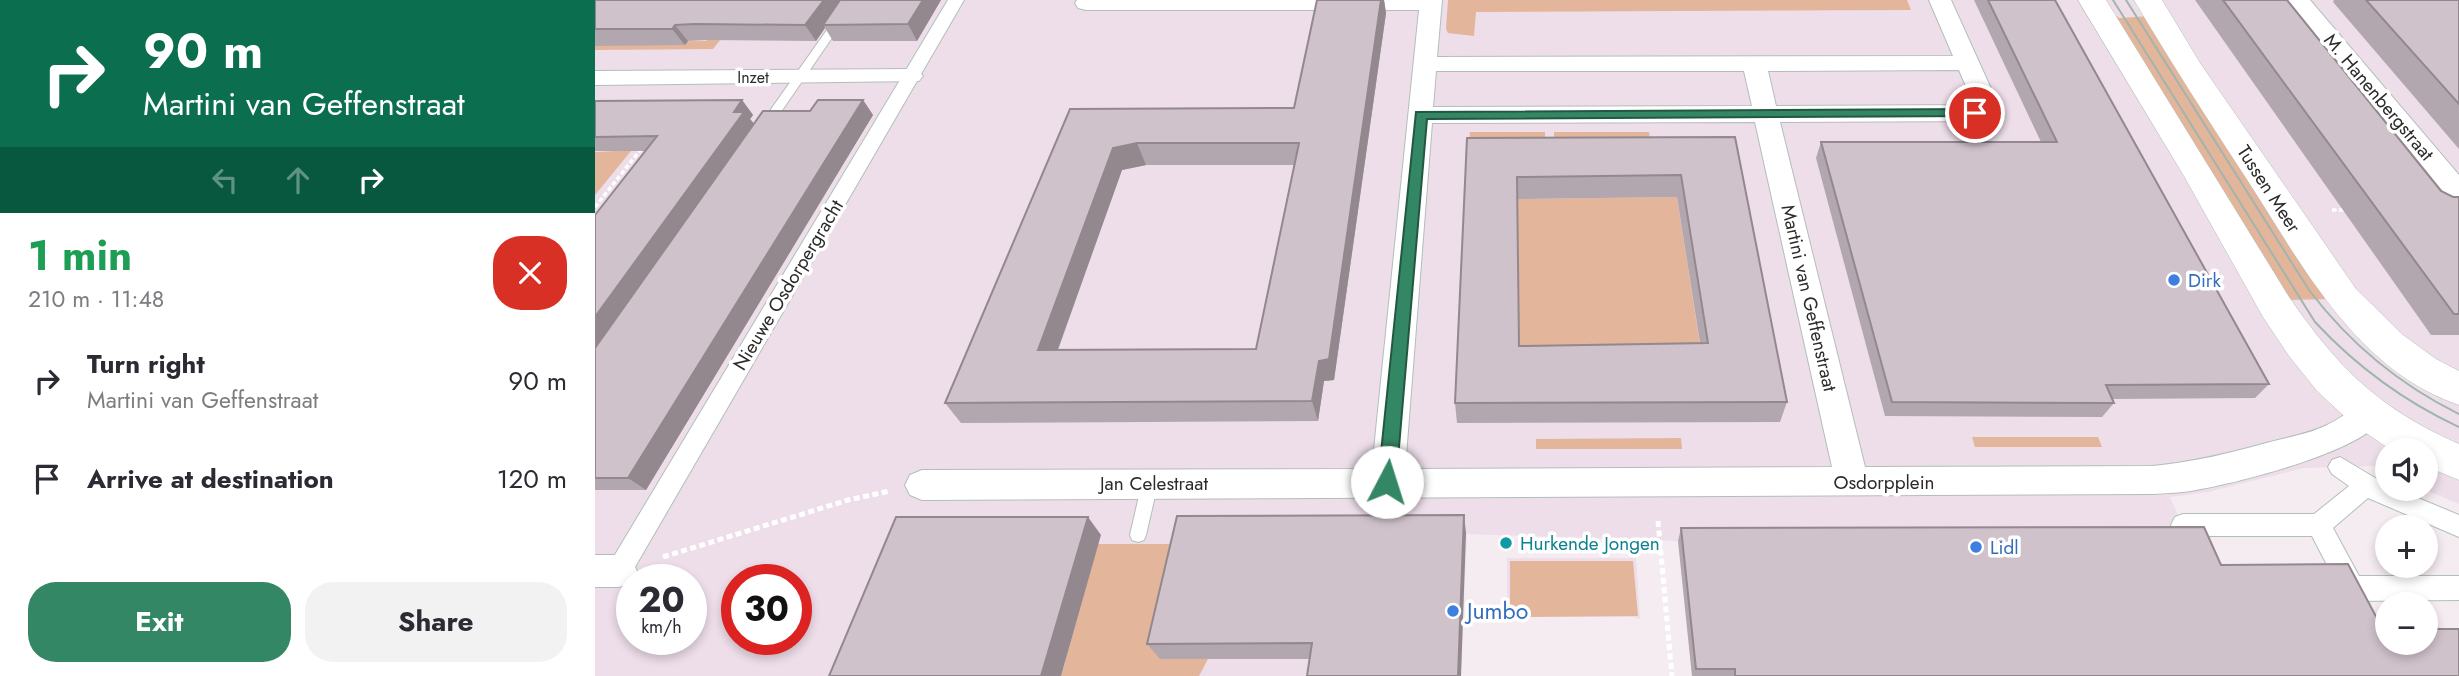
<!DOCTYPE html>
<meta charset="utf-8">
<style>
:root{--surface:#fff;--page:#f2f2f3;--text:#2b2b33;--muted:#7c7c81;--accent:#348764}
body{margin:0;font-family:Jost,sans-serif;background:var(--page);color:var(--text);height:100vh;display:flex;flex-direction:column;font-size:26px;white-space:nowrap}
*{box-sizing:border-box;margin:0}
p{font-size:23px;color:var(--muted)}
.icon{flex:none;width:38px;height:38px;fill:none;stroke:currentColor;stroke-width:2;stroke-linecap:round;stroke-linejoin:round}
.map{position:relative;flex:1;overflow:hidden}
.details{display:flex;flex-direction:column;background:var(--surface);width:595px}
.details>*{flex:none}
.guide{background:#0b6e4f;color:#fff;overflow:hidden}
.buttons{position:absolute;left:1780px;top:438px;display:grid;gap:14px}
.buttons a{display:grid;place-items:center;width:63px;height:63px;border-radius:50%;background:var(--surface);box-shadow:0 4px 10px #0003;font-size:35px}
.speed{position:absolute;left:21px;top:564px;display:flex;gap:14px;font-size:35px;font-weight:700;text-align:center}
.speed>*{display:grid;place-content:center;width:91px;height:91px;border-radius:50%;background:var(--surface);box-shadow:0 4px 10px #0003;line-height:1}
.speed small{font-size:18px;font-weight:400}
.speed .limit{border:10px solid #d22;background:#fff;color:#111}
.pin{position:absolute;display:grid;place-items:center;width:60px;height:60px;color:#fff;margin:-30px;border:4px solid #fff;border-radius:50%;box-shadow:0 2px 7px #0007}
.me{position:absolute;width:77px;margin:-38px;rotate:5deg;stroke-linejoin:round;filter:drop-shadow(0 0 5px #0008)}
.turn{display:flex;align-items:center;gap:24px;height:147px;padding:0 28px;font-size:32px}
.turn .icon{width:91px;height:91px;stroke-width:2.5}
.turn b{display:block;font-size:49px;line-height:60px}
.lanes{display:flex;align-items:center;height:66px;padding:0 28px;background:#0003;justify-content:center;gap:35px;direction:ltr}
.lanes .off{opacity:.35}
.round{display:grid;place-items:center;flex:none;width:74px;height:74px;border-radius:28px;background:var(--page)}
.overview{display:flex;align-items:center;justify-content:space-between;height:119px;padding:0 28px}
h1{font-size:42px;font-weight:700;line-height:52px;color:#1e9e55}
.action{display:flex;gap:14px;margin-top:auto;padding:14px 28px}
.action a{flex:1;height:80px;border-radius:28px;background:var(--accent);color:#fff;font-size:28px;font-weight:700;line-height:80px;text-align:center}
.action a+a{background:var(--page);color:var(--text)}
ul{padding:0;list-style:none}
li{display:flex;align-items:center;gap:21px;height:98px;padding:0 28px}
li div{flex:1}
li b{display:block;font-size:26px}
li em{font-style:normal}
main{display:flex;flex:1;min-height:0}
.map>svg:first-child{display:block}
.green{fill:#e3b59b}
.plaza{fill:#f5ecf2;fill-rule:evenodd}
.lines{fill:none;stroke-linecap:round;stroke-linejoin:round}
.service-casing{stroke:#b1bfb9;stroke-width:2}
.pedestrian-casing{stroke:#b1bfb9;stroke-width:2}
.minor-casing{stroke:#b1bfb9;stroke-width:2}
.tertiary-casing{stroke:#b1bfb9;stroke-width:1}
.path-far1{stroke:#fff;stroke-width:3.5;stroke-dasharray:4.5 2.5;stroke-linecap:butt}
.path{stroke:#fff;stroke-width:5;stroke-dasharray:6 3.5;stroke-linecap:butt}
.service{fill:#fff;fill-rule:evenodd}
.pedestrian{fill:#fff;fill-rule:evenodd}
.minor{fill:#fff;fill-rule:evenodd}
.tertiary{fill:#fff;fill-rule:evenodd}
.tram{stroke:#a0b5ac;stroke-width:2}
.wall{fill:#b3a7af;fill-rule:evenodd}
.shaded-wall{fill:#92888e}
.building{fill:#d0c2cb;stroke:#92888e;stroke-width:2;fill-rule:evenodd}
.route{fill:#348764;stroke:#225841;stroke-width:2}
.shop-dot{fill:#3f7fe0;stroke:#fff;stroke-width:2.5}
.culture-dot{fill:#0f9aa8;stroke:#fff;stroke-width:2.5}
.labels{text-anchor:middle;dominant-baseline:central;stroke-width:7;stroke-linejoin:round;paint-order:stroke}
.far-street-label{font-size:16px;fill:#2b2b2b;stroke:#fff}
.street-label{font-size:19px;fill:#2b2b2b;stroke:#fff}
.shop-label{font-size:19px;fill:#366cbe;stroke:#fff;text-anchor:start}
.culture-label{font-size:19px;fill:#0d838f;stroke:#fff;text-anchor:start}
.near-shop-label{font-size:23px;fill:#366cbe;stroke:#fff;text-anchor:start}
</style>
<main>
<section class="details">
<div class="guide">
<div class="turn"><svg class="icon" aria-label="right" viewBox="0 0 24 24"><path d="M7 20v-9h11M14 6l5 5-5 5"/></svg><div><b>90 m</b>Martini van Geffenstraat</div></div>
<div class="lanes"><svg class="icon off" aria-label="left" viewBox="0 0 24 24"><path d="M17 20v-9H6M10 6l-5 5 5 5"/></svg><svg class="icon off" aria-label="ahead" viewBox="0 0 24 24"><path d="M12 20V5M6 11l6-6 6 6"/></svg><svg class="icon" aria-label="right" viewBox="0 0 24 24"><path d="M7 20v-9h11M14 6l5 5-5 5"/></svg></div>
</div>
<div class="overview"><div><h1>1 min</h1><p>210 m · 11:48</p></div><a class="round" style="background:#d93025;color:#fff"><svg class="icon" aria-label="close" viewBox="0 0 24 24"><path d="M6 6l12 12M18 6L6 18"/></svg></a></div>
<ul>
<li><svg class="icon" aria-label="right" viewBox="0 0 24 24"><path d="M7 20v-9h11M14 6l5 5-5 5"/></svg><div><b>Turn right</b><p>Martini van Geffenstraat</p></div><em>90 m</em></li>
<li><svg class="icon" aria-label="arrive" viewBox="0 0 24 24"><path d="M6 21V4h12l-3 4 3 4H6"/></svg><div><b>Arrive at destination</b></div><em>120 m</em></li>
</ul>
<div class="action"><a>Exit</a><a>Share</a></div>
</section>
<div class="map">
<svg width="1864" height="676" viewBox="0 0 1864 676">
<rect width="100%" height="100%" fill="#eddee9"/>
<!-- green -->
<g class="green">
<path d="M157,0L118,49L0,50V42L111,41L134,13Z"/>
<path d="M853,0H1312L1316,10L881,12L879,36L853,33L851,29Z"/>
<path d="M1512,16H1522L1524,18L1557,16L1738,299L1685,300Z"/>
<path d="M72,107L0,195V152L21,151L49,117Z"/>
<path d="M875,132H950V140H874Z"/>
<path d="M959,132H1054L1055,140H959Z"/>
<path d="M1082,197L1108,364L924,366L922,199Z"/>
<path d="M1377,437H1503L1507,447H1380Z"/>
<path d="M1086,438L1087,449H941V439Z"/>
<path d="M503,544H591L565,659H613L604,676H466Z"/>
<path d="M915,561H1038L1043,616L918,617L915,616Z"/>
</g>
<!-- plaza -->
<g class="plaza">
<path d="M1784,466L1792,471V488H1826L1864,504V641L1831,640L1830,604H1792V641L1611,578L1575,497L1613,492L1709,468ZM1792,527H1830V565H1792Z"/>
<path d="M872,534L1083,541L1097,676H866ZM912,558H1041L1045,619L1039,617H918L912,620Z"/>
</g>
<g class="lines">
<!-- service casing -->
<g class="service-casing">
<g id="service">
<path d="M253,0H263L175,128H167V122Z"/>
<path d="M555,476L561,478L563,483L551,535L549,540L543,542L537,540L535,535L547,483L549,478Z"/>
</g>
</g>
<!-- pedestrian casing -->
<g class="pedestrian-casing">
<g id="pedestrian">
<path d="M353,0H369L33,579L24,583L15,579L12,571L15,563Z"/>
<path d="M1745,457L1792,485V488H1799L1864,515V537L1773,498L1738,528L1764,576H1864V600L1758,601L1748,596L1717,536H1588L1580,533L1576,525L1580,517L1588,514H1719L1754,486L1737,474L1733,467L1737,460Z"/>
</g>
</g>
<!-- minor casing -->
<g class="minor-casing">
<g id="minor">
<path d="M482,0H847L842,57L1358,56L1334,0H1356L1407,113L1404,119L1395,121L1185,122L1270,467L1558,466C1599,462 1636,453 1675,442C1694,437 1714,434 1732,425C1751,417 1763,398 1785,406L1790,415C1772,451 1642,483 1601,490C1587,493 1572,493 1558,494L327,500L315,495L310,485L315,475L327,470L777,469L824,10H491L483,8L480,3ZM1364,70L1379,105L1181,106L1173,71ZM841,71H1149L1157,106L838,107ZM1160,122L1237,467L810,469L837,123Z"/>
<path d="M1692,0H1715L1864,175V202L1855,200Z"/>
<path d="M316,69L324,71L328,76L324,81L0,85V71Z"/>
<path d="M0,555H24L36,559L42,571L36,583L24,587H0Z"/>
</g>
</g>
<!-- tertiary casing -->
<g class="tertiary-casing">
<g id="tertiary">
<path d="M1483,0H1511L1694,297C1743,368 1784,409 1864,444V480L1830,466V450H1796L1758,424L1723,392L1694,356L1668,317L1589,176Z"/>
<path d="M1539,0H1567L1605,63L1761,289L1808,335L1841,359L1864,371V405C1761,370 1708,266 1653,181C1614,121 1575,61 1539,0Z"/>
</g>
</g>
<!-- path-far1 -->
<g class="path-far1">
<path d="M0,207L47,148"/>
<path d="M1737,210H1753"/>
</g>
<!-- path -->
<g class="path">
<path d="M1063,521L1077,676"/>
<path d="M68,557L253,500L295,491"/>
</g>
<!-- service -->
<use href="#service" class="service"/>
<!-- pedestrian -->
<use href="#pedestrian" class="pedestrian"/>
<!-- minor -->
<use href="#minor" class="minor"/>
<!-- tertiary -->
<use href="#tertiary" class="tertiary"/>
<!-- tram -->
<g class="tram">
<path d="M1518,0L1720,322C1762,367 1808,401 1864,427"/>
<path d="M1531,0L1714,290C1755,344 1803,384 1864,414"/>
</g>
</g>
<!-- wall -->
<g class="wall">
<path d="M0,0H346L322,41H238L230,28L221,41L112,40L93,41L90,45L0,46Z"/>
<path d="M722,0H789L791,13L739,380L729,381L723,421L366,423L350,403L475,109L699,108ZM551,165H699L661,349L463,350L527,170Z"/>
<path d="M1379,0H1460L1674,384L1660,398L1517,399L1519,403L1507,417L1290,416L1221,158L1226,142H1446Z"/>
<path d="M1600,0H1692L1846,191L1858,197H1864V335H1836Z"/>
<path d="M1739,0H1864V149L1738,2Z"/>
<path d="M147,100L158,115L155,119L159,124L268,100L278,115L51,490H0V215L50,151H0V101Z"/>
<path d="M1140,137L1192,402L1185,422L862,423L860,403L872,138ZM1082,197L1105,343L924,346L922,199Z"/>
<path d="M1086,528L1626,565L1792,642H1830L1864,676H1097L1083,541Z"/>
<path d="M871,533L715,659H565L552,644Z"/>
</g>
<!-- shaded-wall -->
<g class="shaded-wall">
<path d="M229,0H251L228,25L230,28L221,41L210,25Z"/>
<path d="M328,0H346L322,41L313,24Z"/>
<path d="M786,0H789L791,13L739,380L729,381L723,421L717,401Z"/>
<path d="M80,25L93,41L90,45L77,29Z"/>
<path d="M147,100L158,115L155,119L161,126L0,354V317Z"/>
<path d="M268,100L278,115L51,490L33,478Z"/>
<path d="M542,143L551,165L527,170L455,371L443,350L518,148Z"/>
<path d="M869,515L871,533L866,676H863Z"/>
<path d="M493,517L506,535L466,676H446Z"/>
</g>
<!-- building -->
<g class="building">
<path d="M0,0H229L210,25L100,24L80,25L77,29H0Z"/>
<path d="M245,0H328L313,24L228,25Z"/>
<path d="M722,0H786L734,359L724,361L717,401L350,403L475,109L699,108ZM542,143H704L661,349L443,350L518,148Z"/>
<path d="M1393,0H1460L1674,384L1511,385L1519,403L1297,402L1226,142H1462Z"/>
<path d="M1628,0H1692L1846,191L1858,197H1864V314H1859Z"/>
<path d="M1771,0H1864V104Z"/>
<path d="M147,100L139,112H149L0,317V215L62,136L0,137V101Z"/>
<path d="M223,100H268L33,478H0V348L168,111H215Z"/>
<path d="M1140,137L1192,402L860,403L872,138ZM1086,175L1113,343L924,346L922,177Z"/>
<path d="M869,515L863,676H712L717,643L552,644L582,516Z"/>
<path d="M301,517H493L446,676H234Z"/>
<path d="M1609,527L1626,565L1753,564L1792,637V642H1798L1804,645L1813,642H1830V629H1864V676H1140V669H1101L1086,528Z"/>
</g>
<!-- route -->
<path class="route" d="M1380,109L1385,110V116L832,119L801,482L798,487L792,490L786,487L783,482L821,112Z"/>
<!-- markers -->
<g class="shop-dot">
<circle cx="1579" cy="280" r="7"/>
<circle cx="1381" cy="547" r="7"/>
<circle cx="858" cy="611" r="7"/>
</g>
<circle class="culture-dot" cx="911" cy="543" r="7"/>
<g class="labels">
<!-- far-street labels -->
<g class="far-street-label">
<text x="158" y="77">Inzet</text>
</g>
<!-- street labels -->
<g class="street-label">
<text transform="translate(1784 97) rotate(50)">M. Hanenbergstraat</text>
<text transform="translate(1674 189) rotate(57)">Tussen Meer</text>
<text transform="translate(193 285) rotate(-59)">Nieuwe Osdorpergracht</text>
<text transform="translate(1214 298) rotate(77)">Martini van Geffenstraat</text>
<text x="1289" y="482">Osdorpplein</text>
<text x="559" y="483">Jan Celestraat</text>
</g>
<!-- shop labels -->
<g class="shop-label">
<text x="1593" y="280">Dirk</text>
<text x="1395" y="547">Lidl</text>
</g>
<!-- culture labels -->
<g class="culture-label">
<text x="925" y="543">Hurkende Jongen</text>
</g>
<!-- near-shop labels -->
<g class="near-shop-label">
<text x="872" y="611">Jumbo</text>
</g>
</g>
</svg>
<div class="buttons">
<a><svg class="icon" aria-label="sound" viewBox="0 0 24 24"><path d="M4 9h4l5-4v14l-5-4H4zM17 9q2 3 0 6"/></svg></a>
<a>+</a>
<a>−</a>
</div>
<div class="speed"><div>20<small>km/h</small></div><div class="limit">30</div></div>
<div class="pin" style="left:1380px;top:113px;background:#d93025"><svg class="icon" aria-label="arrive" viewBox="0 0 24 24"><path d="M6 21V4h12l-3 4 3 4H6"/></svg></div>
<svg class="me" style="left:792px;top:482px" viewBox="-20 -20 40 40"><circle r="19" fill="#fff"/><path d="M0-13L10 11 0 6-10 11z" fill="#348764"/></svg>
</div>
</main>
